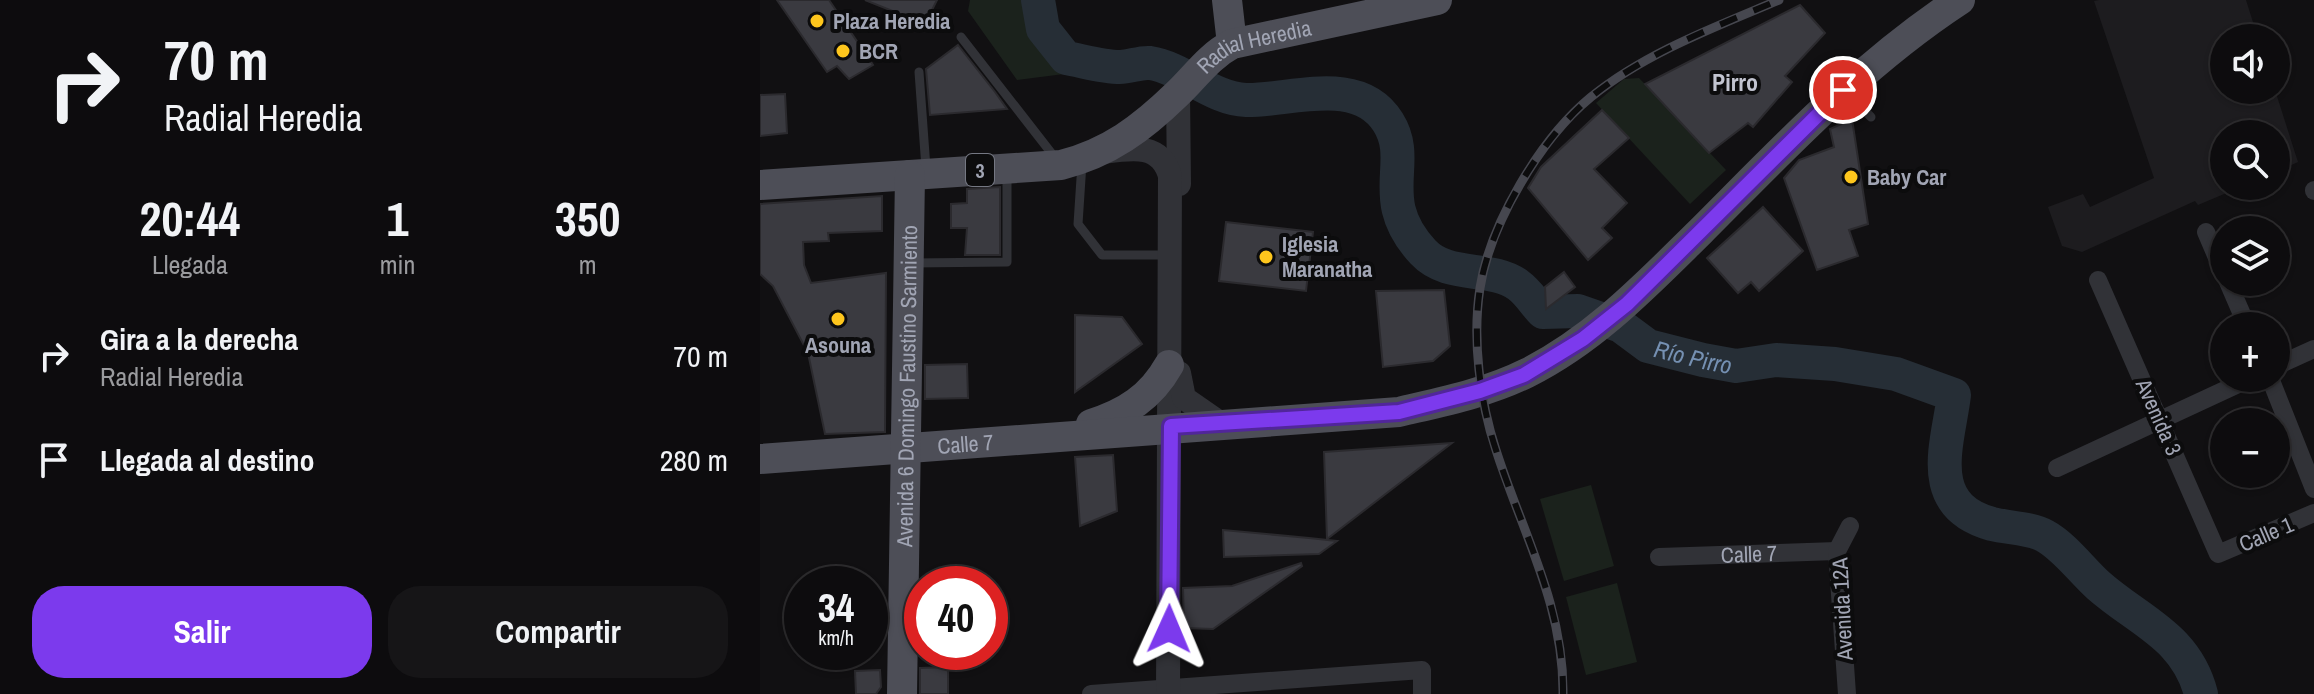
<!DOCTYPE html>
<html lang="es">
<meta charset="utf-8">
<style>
:root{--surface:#0d0c0e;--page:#161517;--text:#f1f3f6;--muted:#9a9b9e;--line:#2d2c2e;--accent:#7c3aed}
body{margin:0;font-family:"Archivo Narrow",sans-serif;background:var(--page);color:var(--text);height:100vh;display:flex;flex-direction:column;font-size:30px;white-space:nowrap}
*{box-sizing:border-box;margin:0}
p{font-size:26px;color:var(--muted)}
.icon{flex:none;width:44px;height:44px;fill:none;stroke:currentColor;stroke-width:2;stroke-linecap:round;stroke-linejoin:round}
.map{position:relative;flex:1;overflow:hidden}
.sheet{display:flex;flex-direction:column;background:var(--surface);width:760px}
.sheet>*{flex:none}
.top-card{background:#0d0c0e;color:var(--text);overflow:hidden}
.tools{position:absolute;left:1450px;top:24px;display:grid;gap:16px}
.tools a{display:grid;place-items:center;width:80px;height:80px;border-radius:50%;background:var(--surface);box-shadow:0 2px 6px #0004,0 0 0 2px var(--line);font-size:40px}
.speed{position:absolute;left:24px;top:566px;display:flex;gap:16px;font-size:40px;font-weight:700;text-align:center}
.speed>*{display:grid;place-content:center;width:104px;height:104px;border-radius:50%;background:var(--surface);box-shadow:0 2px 6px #0004,0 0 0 2px var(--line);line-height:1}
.speed small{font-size:20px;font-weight:400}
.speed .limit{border:12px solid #d22;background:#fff;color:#111}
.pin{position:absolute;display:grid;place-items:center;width:68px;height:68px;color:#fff;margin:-34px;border:4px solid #fff;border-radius:50%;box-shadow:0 2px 8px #0007}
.me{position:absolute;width:88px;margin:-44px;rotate:1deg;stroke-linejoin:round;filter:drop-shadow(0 0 6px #0008)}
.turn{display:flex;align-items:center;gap:28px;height:168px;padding:0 32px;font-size:36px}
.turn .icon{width:104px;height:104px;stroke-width:2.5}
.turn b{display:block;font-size:56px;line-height:68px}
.eta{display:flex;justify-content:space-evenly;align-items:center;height:136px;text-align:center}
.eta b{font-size:48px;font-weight:700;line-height:56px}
.cta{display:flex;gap:16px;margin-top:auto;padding:16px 32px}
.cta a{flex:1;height:92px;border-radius:32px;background:var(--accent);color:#fff;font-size:32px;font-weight:700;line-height:92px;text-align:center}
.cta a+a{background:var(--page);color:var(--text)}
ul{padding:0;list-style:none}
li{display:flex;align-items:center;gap:24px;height:104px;padding:0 32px}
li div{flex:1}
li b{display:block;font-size:30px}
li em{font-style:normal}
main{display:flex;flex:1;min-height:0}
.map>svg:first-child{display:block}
.built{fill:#1d1c1f}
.green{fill:#1b221c}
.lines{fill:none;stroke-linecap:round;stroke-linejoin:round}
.river{stroke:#262e36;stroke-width:34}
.building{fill:#3a3a40;stroke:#2b2a2e;stroke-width:2}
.service{stroke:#313237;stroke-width:9}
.minor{stroke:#313237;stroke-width:18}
.tertiary{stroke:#313237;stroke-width:24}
.primary{stroke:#4d4e57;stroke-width:30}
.rail-casing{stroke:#46474f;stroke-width:9}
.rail{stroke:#0c0c0d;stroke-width:6;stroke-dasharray:18;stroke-linecap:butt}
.route-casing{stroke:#51269a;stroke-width:20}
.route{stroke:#7c3aed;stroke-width:14}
.poi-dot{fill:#fec61d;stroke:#0c0c0d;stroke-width:3}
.labels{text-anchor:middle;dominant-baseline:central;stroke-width:8;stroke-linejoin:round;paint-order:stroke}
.shield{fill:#0c0c0d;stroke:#747782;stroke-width:2}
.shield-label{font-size:20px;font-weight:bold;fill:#a1a5b4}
.poi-label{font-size:22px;font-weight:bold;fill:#a1a5b4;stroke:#0c0c0d;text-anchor:start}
.street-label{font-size:22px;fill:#a1a5b4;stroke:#0c0c0d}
.neighbourhood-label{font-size:24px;font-weight:bold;fill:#c2c4d0;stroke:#0c0c0d}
.water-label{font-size:24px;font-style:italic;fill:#7590b2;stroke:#0c0c0d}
</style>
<main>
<section class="sheet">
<div class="top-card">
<div class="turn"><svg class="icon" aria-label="right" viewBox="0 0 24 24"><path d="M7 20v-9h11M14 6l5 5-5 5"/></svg><div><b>70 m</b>Radial Heredia</div></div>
</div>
<div class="eta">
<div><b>20:44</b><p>Llegada</p></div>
<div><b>1</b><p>min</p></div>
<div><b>350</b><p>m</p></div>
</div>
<ul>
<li><svg class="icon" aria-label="right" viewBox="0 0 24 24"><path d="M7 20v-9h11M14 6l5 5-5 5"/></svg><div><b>Gira a la derecha</b><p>Radial Heredia</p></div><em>70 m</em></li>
<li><svg class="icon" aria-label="arrive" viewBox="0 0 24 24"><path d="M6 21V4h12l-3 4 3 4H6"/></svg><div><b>Llegada al destino</b></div><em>280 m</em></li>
</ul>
<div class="cta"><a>Salir</a><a>Compartir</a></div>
</section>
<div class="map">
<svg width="1554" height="694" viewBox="0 0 1554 694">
<rect width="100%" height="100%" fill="#111012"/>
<!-- built -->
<path class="built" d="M1339,0H1486L1498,38H1464V90H1515L1538,162L1516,172V134H1464V186H1483L1438,205L1435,201L1322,252L1302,246L1288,207L1323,194L1330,207L1394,178L1334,1Z"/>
<!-- green -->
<g class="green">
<path d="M210,0H278L283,29L306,58L359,67L257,80L208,11Z"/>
<path d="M879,78L966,170L930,204L836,103L864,79Z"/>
<path d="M831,485L854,566L804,581L780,499Z"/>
<path d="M857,583L877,662L826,675L806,597Z"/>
</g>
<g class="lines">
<!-- river -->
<path class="river" id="s1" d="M278,0L283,29L306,58C323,61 343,67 360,67C370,67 380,62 390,63C423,68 452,99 486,100C530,101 598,74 628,122C654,163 613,198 663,252C688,279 730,265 758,285C768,292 775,304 783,312L818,311L861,326L888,346L943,360L976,366L1016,360L1075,364L1136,374L1194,395C1188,444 1163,505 1232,524C1248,528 1271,528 1285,536C1305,547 1322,571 1339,586C1380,622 1426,636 1441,694"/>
</g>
<!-- building -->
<g class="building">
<path d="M17,0H69L113,65L89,79L77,66L67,72Z"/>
<path d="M105,0H177L165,24Z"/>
<path d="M1040,5L1065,33L1025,76L1032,82L993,127L988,123L949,153L885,84Z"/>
<path d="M198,45L235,92L247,109L170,115L166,69Z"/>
<path d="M25,94L27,133L0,136V95Z"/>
<path d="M842,110L869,138L834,169L867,203L842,228L852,238L828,260L768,188L781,167Z"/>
<path d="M1092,119L1108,224L1089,230L1098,256L1057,270L1024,178L1039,160L1074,147L1070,129Z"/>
<path d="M240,187V255H205L207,228H191V204L207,203V189Z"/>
<path d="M122,196V231L68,233L69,241L43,242L44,265L51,283L126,273L125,432L65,434L48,353L13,286L0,274V204Z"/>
<path d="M1003,207L1043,251L999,291L991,282L978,293L947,258Z"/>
<path d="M466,222L553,232L546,291L459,281Z"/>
<path d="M804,272L815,287L786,309L785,287Z"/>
<path d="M684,290L690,346L673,361L623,367L616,291Z"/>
<path d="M315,315L362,317L382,344L315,392Z"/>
<path d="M207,364L208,398L165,399V365Z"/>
<path d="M692,443L567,539L564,452Z"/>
<path d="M353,455L357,511L320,526L315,457Z"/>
<path d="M463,530L549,538L577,541L559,554L464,557Z"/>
<path d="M541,563L542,566L453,629L424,628L423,588L472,586Z"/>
<path d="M188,667V694H160V668Z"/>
<path d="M120,670L121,687L116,694H96L95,671Z"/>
</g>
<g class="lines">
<!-- service -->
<g class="service">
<path d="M201,37L296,159"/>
<path d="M159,72L166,168"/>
<path d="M1088,94L1111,117"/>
<path d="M322,163L318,224L342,255H406"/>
<path d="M152,263L247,262V175"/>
</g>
<!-- minor -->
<g class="minor">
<path d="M1554,190V191"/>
<path d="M1446,232L1464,274"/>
<path d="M1338,280L1458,554L1554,513"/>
<path d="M1468,282L1487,326"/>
<path d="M1516,366L1554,349"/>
<path d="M1510,378L1554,489"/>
<path d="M1297,468L1491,378"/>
<path id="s2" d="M899,557L1077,551"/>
<path d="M331,694L662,670V694"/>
<path d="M1087,694L1077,551L1090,526"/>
</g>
<!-- tertiary -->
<g class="tertiary">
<path d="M418,93L419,184"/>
<path d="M344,152C372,148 401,143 410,176L408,694"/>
<path d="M419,373L424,398L460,423"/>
</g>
<!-- primary -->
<g class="primary">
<path d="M467,0L472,44"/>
<path id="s3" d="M0,185L301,165C349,153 382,128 417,94C436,76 448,57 472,44L677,0"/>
<path d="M331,424C366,413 391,397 409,365"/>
<path id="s4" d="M0,459L639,412C681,402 727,393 767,373C835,339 887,284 941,231C1023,149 1102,64 1200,0"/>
<path id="s5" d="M142,694L150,175"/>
</g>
<!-- rail casing -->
<g class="rail-casing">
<path id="rail" d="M803,694C804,605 762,532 736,450C720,402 712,339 720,288C730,224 780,139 831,97C885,53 955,27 1019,0"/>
</g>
<!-- rail -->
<use href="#rail" class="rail"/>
</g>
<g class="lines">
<!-- route casing -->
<g class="route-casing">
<path id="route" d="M409,629L411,426L639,412L720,391L764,375L823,339L867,304L1083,90"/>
</g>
<!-- route -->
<use href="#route" class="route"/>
</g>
<!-- markers -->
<g class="poi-dot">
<circle cx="57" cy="21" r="8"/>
<circle cx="83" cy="51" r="8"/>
<circle cx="1091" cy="177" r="8"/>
<circle cx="506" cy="257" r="8"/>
<circle cx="78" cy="319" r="8"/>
</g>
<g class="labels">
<!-- shield labels -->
<rect class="shield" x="206" y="154" width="28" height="32" rx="6"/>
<g class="shield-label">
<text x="220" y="170">3</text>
</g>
<!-- poi labels -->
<g class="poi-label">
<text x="73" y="21">Plaza Heredia</text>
<text x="99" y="51">BCR</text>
<text x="1107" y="177">Baby Car</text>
<text x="522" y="244">Iglesia<tspan x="522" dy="25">Maranatha</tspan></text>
<text x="78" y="345" text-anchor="middle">Asouna</text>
</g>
<!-- street labels -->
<g class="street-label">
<text stroke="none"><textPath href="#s3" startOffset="534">Radial Heredia</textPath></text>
<text stroke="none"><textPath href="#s5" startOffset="308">Avenida 6 Domingo Faustino Sarmiento</textPath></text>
<text transform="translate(1399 417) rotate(66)">Avenida 3</text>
<text stroke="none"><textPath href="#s4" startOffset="206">Calle 7</textPath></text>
<text transform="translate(1506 534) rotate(-23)">Calle 1</text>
<text stroke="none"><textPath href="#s2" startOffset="90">Calle 7</textPath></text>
<text transform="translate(1082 609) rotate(-93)">Avenida 12A</text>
</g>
<!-- neighbourhood labels -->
<g class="neighbourhood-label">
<text x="975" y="82">Pirro</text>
</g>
<!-- water labels -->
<g class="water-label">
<text stroke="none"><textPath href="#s1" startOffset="846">Río Pirro</textPath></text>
</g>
</g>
</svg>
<div class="tools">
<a><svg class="icon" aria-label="sound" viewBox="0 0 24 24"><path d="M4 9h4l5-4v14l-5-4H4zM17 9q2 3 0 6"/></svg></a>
<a><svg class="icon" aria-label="search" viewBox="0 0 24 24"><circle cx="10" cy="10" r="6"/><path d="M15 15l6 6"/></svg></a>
<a><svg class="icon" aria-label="layers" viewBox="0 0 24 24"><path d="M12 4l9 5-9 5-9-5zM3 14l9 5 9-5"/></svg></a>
<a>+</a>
<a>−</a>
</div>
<div class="speed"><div>34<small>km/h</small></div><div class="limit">40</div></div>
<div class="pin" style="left:1083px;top:90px;background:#d93025"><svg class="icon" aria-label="arrive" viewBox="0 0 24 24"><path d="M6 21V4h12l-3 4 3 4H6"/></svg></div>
<svg class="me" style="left:409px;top:629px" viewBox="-20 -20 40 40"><path d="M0-17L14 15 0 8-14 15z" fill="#7c3aed" stroke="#fff" stroke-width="4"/></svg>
</div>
</main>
